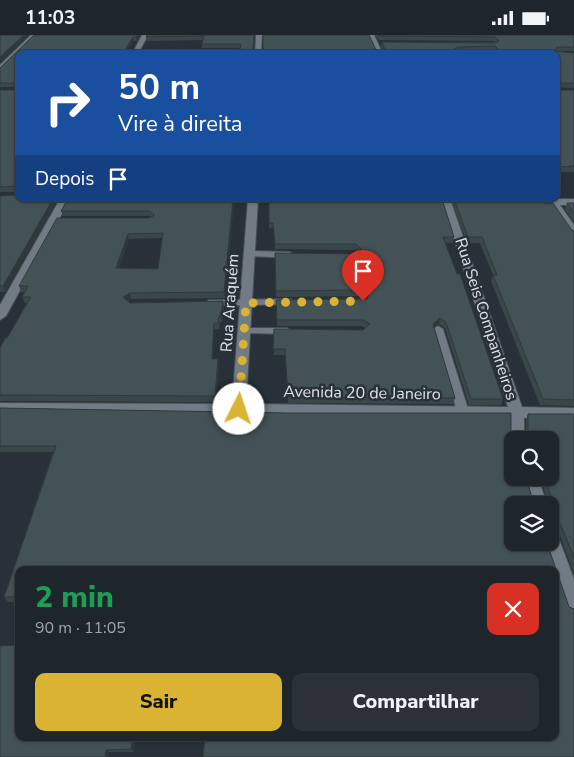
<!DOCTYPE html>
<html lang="pt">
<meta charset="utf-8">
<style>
:root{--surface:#1e252b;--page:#2b3137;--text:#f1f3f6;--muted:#a1a5a9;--line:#3c4247;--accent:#dab333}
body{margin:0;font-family:"Nunito Sans",sans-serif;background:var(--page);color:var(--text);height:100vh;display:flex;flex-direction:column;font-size:19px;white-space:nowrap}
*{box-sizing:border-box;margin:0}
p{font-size:16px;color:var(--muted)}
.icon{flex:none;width:28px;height:28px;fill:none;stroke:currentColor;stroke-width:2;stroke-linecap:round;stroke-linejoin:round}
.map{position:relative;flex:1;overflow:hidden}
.details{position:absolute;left:15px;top:531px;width:544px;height:175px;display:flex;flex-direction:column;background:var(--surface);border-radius:10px;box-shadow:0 1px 4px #0004,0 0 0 1px var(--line)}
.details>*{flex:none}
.hud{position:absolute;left:15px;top:15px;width:545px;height:152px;border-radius:10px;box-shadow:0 1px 4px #0004,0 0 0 1px var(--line);background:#1a4fa0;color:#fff;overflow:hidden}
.fabs{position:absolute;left:504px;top:396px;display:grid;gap:10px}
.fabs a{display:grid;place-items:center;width:55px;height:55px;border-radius:10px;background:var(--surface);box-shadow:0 1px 4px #0004,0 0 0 1px var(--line);font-size:25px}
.pin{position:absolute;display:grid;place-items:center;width:42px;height:42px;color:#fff;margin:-51px -21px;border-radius:50% 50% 50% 0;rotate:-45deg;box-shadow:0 0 5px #0007}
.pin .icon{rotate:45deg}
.me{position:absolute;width:55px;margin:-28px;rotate:4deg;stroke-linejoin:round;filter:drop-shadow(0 0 4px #0008)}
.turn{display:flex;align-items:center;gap:18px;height:105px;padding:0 20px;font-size:22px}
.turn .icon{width:65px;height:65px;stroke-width:2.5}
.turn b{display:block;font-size:35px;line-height:42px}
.then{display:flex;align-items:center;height:48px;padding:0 20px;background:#0003;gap:10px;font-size:19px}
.round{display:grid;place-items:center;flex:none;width:52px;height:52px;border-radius:10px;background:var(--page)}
.summary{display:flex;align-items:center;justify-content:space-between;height:85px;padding:0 20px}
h1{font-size:30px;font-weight:800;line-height:38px;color:#1e9e55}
.primary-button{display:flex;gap:10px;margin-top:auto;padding:10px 20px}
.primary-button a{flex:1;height:58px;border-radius:10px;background:var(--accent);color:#111;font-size:20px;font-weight:800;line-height:58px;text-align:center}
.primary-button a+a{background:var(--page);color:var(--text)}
.status{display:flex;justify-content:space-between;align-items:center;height:35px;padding:0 25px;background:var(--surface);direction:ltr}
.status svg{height:14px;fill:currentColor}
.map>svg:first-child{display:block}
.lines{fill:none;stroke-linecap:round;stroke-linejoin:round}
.service-casing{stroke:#464e54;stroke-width:2}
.minor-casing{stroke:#464e54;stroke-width:2}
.tertiary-casing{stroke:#464e54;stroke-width:2}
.service{fill:#717b85;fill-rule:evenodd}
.minor{fill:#717b85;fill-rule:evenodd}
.tertiary{fill:#717b85;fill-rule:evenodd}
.wall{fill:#3a474a;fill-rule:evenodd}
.shaded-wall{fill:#2f393c}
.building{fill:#435256;stroke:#2f393c;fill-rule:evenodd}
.route{stroke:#dab333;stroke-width:9;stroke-dasharray:0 16.2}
.labels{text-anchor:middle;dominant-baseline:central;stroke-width:5;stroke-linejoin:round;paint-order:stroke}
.street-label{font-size:16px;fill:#dde3e9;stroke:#283139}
</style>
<div class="status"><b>11:03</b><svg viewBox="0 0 49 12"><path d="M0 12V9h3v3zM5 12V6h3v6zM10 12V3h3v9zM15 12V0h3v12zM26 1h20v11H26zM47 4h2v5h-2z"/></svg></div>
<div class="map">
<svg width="574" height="722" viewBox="0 0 574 722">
<rect width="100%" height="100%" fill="#283139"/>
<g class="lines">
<!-- service casing -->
<g class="service-casing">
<g id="service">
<path d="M250,216L290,217L294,220L290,223L247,221V217Z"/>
<path d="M291,264L296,267L294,269L209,271L204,268L209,265Z"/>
<path d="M438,291L443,294L469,377L467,380H459L457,377L433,294Z"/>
<path d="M244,293H287L292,296L287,299L240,298L239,296Z"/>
</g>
</g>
<!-- minor casing -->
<g class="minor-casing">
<g id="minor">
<path d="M142,0H148L138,19H132Z"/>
<path d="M256,0H262L261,19H255Z"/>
<path d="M368,0H374L383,19H377Z"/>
<path d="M60,164H70L6,281L0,285V270Z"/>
<path d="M248,164H258L246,369L508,372L441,164H450L522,372L574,373V383H524V405H512V409L510,405V382L0,378V368L232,369Z"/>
<path d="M524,164H574V170H560L574,190V200L570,199L550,169H526L521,166Z"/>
<path d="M522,442H538L547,470H531Z"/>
<path d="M550,494L556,496L574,544V579L567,576C562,564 555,548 555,535H553L544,508H550Z"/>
</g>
</g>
<!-- tertiary casing -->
<g class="tertiary-casing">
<path id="tertiary" d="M31,0H37L0,36V30Z"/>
</g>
<!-- service -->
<use href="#service" class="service"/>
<!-- minor -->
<use href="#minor" class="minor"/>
<!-- tertiary -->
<use href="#tertiary" class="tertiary"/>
</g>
<!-- wall -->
<g class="wall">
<path d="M34,0H141L137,6H133L126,19H19V52H0V33Z"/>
<path d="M254,0L253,15L255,17H377L383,16L381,11L382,7H495L494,6L379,5L375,0H574V16H556L574,18V53L556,52L239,19L240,13H202V9L203,5L147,6L146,2ZM494,15L495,17H456L457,16Z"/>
<path d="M556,54L557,55H574V137H559L556,133Z"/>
<rect x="0" y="55" width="19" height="102"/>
<path d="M0,161L19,164H53L55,169L5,257H0Z"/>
<path d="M68,164H234L225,263L131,264L128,266L130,268L223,266L224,272L222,287H220L219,294H214L213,324H218L219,330L215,367L0,366V313L7,303L27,268H25L22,262L25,257H21L19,251L151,182L150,181H63L61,176ZM162,203L158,234L119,233L129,204Z"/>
<path d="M269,164L454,202L453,208H445L503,364L501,370H469L445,293L439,289L434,293L455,363L453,369L288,368L286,320H274V294L363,295L365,293L362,291H277L276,265L367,263L363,261L276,262L275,218L356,219L358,217L355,215L275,214L274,193H269Z"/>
<path d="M451,164H481L545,169L571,194L574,196V371L540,370L491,246L493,240L480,208H467Z"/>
<path d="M567,168H574V187L565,174Z"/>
<path d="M0,373L288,378H511V399L514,405L516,401L525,400L526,385L528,379H574V539L558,495L552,493V501L550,503V470H512V508H547L569,572L574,574V722H203L205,702H555V535H19V567H8L4,562L53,417H0ZM512,405H550V442H540L547,465L533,466L526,442H512Z"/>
<path d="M136,702L133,717H109L108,722H0Z"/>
</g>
<!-- shaded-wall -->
<g class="shaded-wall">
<path d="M24,0H29L0,27V22Z"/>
<path d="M137,0H141L137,6L136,2Z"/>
<path d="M133,2V6L126,19H123Z"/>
<path d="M53,164L55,169L5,257L3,251Z"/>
<path d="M233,164H234L225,263L224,257Z"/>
<path d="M128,199L129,204L117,239L116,233Z"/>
<path d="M130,258L131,264L124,268L123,262Z"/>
<path d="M223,266L224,272L222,287L221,281Z"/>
<path d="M440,283L439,289L431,295L433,289Z"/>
<path d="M214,288V294L213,330L212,324Z"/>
<path d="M218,324L219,330L215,367V361Z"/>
<path d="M133,702H136L133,717L131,714Z"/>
<path d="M106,715L109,717L108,722H105Z"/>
</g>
<!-- building -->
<g class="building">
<path d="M0,0H24L0,22Z"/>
<path d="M34,0H137L136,2H133L123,19H19V49L18,48H0V33Z"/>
<path d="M147,0H254L253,15L255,17L263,15V0H369L377,17L385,15L382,7L495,8L499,6L495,2L379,1L378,0H574V12H557L554,16L574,18V48H557L556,51V19H239L241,9H202L204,1L146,2ZM495,11L499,15L497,17H456L454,14L458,12Z"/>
<path d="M556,54L557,55H574V131L561,132L556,125Z"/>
<path d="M0,55H19V156L18,151L0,152Z"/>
<path d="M19,159V164H53L3,251H0V161L17,160Z"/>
<path d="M68,164H233L224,257L130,258L123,262L130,268L223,266L221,281H219L218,288H214L212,324H218L215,361L0,360V313L5,303H7L31,262H22L28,251H19L57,183H149L155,180L149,176H61ZM163,198L158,234L116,233L128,199Z"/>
<path d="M269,164H442L454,202H443L457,239H460L503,364H471L446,287L440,283L433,289L455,363L288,362L285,314H273L274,294L363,295L370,289L363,285H277L276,265L367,264L369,258L364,255L276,256L275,218L356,219L361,214L356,209H275L273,188H269Z"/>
<path d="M454,164L542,165L545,169L553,168L571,194L574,196V365L543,364L493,240H497L482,202H468Z"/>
<path d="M567,168H574V178Z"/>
<path d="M0,373L288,378H511V399L514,405L516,401L528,400V379H574V523L561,490L552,487V501H550V470H512V508H547L569,572L574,574V722H203L205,702H555V535H19V562H4L56,411H0ZM512,405H550V442H545L552,465L533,466L526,442H512Z"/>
<path d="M19,610V702H133L131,714L106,715L105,722H0V611Z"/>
</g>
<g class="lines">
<!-- route -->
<path class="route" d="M239,374L246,268L363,266"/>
</g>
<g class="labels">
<!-- street labels -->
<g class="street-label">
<text transform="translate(230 268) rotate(-86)">Rua Araquém</text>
<text transform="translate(486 284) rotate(72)">Rua Seis Companheiros</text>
<text transform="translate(362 358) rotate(1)">Avenida 20 de Janeiro</text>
</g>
</g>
</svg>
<div class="fabs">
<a><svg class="icon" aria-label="search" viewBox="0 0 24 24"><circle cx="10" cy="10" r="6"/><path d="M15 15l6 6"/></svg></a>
<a><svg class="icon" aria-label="layers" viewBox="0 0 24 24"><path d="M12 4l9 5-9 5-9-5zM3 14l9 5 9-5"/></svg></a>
</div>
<div class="pin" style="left:363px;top:266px;background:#d93025"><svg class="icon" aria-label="arrive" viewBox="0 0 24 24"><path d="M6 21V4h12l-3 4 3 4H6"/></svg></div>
<svg class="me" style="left:239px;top:374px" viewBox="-20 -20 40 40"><circle r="19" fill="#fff"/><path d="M0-13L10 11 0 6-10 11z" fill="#dab333"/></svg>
<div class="hud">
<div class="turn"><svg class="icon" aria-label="right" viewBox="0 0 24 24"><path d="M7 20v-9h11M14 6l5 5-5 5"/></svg><div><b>50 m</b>Vire à direita</div></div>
<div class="then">Depois<svg class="icon" aria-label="arrive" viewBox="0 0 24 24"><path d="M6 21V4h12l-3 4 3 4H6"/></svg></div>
</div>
<section class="details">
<div class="summary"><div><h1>2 min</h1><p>90 m · 11:05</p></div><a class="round" style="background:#d93025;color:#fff"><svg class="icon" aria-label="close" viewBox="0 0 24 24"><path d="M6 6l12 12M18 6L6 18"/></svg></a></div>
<div class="primary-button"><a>Sair</a><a>Compartilhar</a></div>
</section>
</div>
